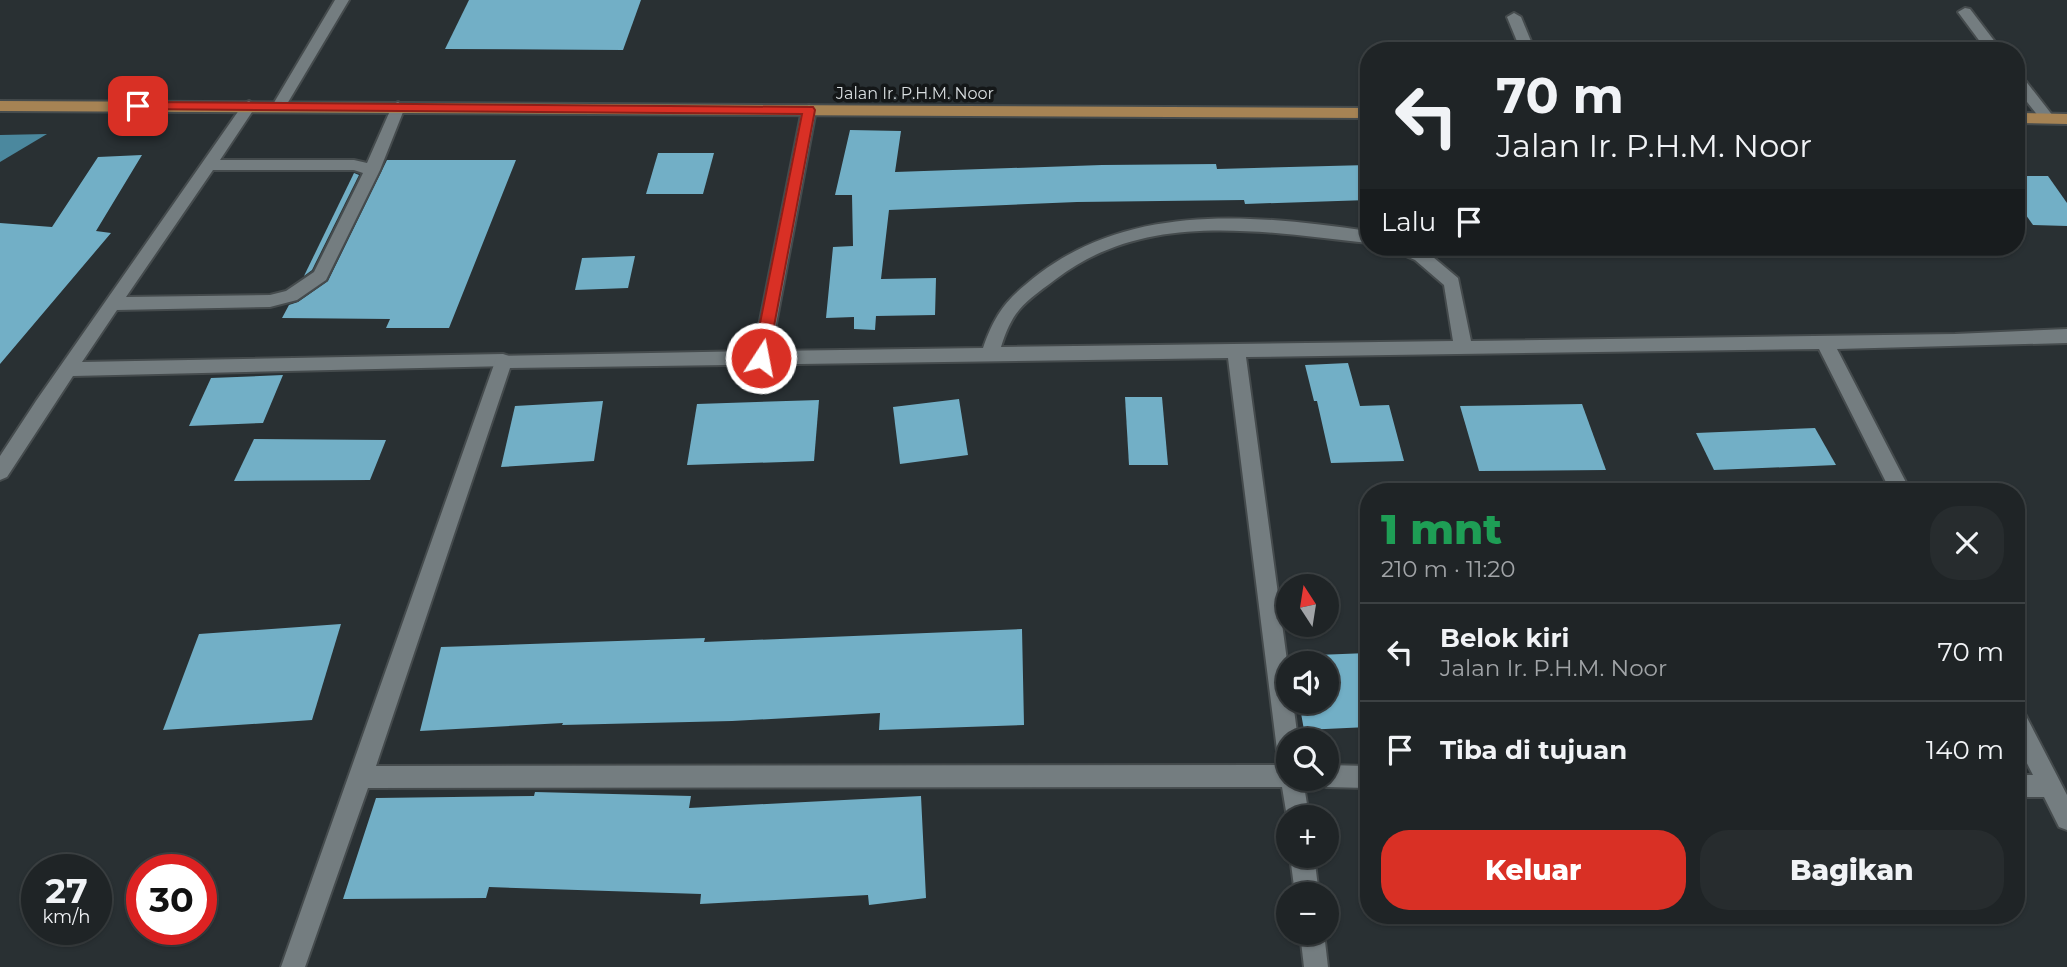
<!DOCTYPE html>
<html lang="id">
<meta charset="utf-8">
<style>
:root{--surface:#1f2426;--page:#272c2e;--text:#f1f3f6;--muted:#a1a4a7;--line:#3c4143;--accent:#d93025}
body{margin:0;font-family:Montserrat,sans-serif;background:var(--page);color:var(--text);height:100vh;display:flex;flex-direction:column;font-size:26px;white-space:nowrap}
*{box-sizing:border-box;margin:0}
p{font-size:23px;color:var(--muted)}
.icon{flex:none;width:38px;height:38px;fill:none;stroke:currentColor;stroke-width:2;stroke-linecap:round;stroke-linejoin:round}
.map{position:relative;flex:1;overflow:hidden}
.sheet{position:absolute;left:1360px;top:483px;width:665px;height:441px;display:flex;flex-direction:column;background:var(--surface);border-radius:28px;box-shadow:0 2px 5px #0004,0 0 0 2px var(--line)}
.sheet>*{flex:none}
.top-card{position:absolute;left:1360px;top:42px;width:665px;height:214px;border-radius:28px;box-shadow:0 2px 5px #0004,0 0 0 2px var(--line);background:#1f2426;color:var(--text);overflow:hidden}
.needle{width:46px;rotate:348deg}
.buttons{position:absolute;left:1276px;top:574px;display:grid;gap:14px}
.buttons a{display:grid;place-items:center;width:63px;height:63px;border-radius:50%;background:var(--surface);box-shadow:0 2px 5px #0004,0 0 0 2px var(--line);font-size:35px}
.speed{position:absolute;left:21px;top:854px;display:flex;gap:14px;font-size:35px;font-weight:700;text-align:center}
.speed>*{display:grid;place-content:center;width:91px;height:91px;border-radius:50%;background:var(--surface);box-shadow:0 2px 5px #0004,0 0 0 2px var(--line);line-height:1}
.speed small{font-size:18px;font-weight:400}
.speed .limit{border:10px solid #d22;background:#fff;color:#111}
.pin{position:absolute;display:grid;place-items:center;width:60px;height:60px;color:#fff;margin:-30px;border-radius:14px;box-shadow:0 4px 10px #0006}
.me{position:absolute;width:77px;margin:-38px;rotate:11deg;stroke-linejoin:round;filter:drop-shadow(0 0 5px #0008)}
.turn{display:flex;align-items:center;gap:24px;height:147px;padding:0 21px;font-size:32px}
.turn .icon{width:91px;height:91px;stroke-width:2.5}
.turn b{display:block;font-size:49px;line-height:60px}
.then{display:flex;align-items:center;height:66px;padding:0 21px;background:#0003;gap:14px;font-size:26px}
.round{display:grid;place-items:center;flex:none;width:74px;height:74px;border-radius:28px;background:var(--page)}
.overview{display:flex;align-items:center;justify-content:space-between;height:119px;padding:0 21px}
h1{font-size:42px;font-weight:800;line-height:52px;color:#1e9e55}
.cta{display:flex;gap:14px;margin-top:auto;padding:14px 21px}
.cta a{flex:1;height:80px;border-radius:28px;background:var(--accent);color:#fff;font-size:28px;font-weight:800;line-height:80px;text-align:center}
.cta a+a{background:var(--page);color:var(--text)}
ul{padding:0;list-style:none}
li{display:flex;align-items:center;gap:21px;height:98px;padding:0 21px;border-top:2px solid var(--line)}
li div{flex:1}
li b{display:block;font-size:26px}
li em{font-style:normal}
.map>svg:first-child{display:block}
.water{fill:#4b889e}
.building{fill:#72afc6}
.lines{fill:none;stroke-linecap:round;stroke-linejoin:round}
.service-casing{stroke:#454b4d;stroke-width:4}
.minor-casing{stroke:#454b4d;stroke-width:4}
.primary-casing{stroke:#454b4d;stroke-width:4}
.service{fill:#747d80;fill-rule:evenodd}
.minor{fill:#747d80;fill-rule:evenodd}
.primary{fill:#a68354;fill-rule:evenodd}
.route{fill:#d93025;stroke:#8d1f18;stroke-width:2}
.labels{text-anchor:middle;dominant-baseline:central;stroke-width:7;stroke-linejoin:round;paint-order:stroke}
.far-street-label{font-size:16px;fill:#d9dee0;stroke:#141718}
</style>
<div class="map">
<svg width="2067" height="967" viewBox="0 0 2067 967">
<rect width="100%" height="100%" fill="#293033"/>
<!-- water -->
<path class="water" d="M47,134L0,162V135Z"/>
<!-- building -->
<g class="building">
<path d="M469,0H641L623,50L445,49Z"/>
<path d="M850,130L901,131L895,172L1102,165L1216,164L1217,169L1368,165V200L1245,204L1244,200L1077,202L889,210L881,279L936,278L935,315L876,316L875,330L854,329V317L826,318L833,247L853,246L852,195H835Z"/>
<path d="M658,153H714L703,194H646Z"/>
<path d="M142,155L96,231L111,233L0,364V223L52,227L98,157Z"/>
<path d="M387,160H516L449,328H386L390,319L282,318L289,305L298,302L328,281Z"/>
<path d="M354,173L359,175L312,270L304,276Z"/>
<path d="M2016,176H2048L2067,203V226L2033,225L2016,201Z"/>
<path d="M635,256L628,288L575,290L582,258Z"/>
<path d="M1348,363L1360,406L1389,405L1404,461L1331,463L1317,401H1314L1305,365Z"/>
<path d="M283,375L263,423L189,426L211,378Z"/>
<path d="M1125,397H1162L1168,465H1129Z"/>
<path d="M959,399L968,455L900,464L893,407Z"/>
<path d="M819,400L814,461L687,465L697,404Z"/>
<path d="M603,401L594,461L501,467L515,406Z"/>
<path d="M1582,404L1606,470L1479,471L1460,406Z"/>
<path d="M1815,428L1836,465L1714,470L1696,433Z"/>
<path d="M254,439L386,440L370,480L234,481Z"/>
<path d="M341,624L312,720L163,730L199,634Z"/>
<path d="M1022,629L1024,725L879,730L880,713L732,721L562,725L563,723L420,731L441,647L705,638L704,642Z"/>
<path d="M1368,653V727L1304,730L1299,702H1326V663H1292L1291,656Z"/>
<path d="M535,792L691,796L689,808L921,796L926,898L869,905L868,895L700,904L701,894L489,887L486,898L343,899L376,798L534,796Z"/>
</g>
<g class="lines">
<!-- service casing -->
<g class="service-casing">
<g id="service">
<path d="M1965,8L1970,9L2002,51H1987L1958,12Z"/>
<path d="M1514,13L1521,17L1535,51H1521L1507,17Z"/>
<path d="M2016,74L2021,75L2053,116L2056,119L2053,122H2043L2016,88Z"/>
<path d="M249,101L256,106L220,160H354L367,163L393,104L398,102L405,107L380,170L326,280L297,300L270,307L117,310L82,362L503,354L509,356L512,361L509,366L73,376L7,477L0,480V456L36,401L244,103ZM213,170H354L363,173L314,272L286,291L270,295L126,297Z"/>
</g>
</g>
<!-- minor casing -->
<g class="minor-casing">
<g id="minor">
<path d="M335,0H349L284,109H274L272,106Z"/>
<path d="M809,105L816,110L771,351L983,348C996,310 1009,297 1040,273C1135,202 1257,215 1368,231V243C1263,232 1147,209 1056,279C1024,303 1013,309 1001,347L1453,341L1444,285L1415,260L1395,251L1393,247H1415L1427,252L1458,278L1471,341L1955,334L2067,329V343L1837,349L1911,492H1891L1819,349L1246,357L1288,668V702H1293L1298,740H1288V761L1280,758L1277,750L1228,358L510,368L376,766L1288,765V779H1303L1309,817H1288V823L1282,787L368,788L305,967H281L497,356L754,351L802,110Z"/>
<path d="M2016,709L2024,712L2067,795V830L2059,827L2044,797H2016V775H2033L2016,742Z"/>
<path d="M1326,765L1368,766V788L1326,787L1318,784L1316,779H1326Z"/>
<path d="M1290,856H1314L1319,894H1295Z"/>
<path d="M1300,933H1324L1328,967H1304Z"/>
</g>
</g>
<!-- primary casing -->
<g class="primary-casing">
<g id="primary">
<path d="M0,101L1368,108V118L0,111Z"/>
<path d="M2016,113L2067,114V124L2016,123Z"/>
</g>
</g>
<!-- service -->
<use href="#service" class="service"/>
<!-- minor -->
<use href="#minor" class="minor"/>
<!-- primary -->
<use href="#primary" class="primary"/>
</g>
<!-- route -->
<path class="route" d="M138,102L813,107L815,110L768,358L761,363L753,358L802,114L134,109L132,106Z"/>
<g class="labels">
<!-- far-street labels -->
<g class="far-street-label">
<text x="915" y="93">Jalan Ir. P.H.M. Noor</text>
</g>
</g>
</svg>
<div class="buttons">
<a><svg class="needle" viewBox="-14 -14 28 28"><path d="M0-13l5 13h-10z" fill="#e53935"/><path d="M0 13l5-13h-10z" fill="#a1a4a7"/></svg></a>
<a><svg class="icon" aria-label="sound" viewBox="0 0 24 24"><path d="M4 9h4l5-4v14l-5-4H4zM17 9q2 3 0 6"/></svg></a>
<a><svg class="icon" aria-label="search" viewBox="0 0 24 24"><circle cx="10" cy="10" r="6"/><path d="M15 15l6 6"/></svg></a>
<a>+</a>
<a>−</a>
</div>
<div class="speed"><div>27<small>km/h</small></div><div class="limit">30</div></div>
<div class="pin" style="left:138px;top:106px;background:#d93025"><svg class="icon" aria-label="arrive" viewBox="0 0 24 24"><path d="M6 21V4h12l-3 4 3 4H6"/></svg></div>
<svg class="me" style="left:761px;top:358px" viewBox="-20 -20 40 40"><circle r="17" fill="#d93025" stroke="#fff" stroke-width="3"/><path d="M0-11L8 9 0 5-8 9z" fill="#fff"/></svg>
<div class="top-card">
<div class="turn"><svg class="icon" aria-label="left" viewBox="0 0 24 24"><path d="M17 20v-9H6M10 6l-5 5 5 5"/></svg><div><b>70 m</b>Jalan Ir. P.H.M. Noor</div></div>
<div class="then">Lalu<svg class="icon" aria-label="arrive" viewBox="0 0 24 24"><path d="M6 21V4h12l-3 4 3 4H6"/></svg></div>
</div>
<section class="sheet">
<div class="overview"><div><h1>1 mnt</h1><p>210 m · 11:20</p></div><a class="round"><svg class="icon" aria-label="close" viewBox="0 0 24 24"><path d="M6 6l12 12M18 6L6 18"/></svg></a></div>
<ul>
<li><svg class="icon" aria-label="left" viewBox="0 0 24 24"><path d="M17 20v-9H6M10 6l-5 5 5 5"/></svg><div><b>Belok kiri</b><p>Jalan Ir. P.H.M. Noor</p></div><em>70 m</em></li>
<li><svg class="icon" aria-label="arrive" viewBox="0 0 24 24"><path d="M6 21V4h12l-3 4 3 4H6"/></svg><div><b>Tiba di tujuan</b></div><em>140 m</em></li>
</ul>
<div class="cta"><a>Keluar</a><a>Bagikan</a></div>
</section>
</div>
